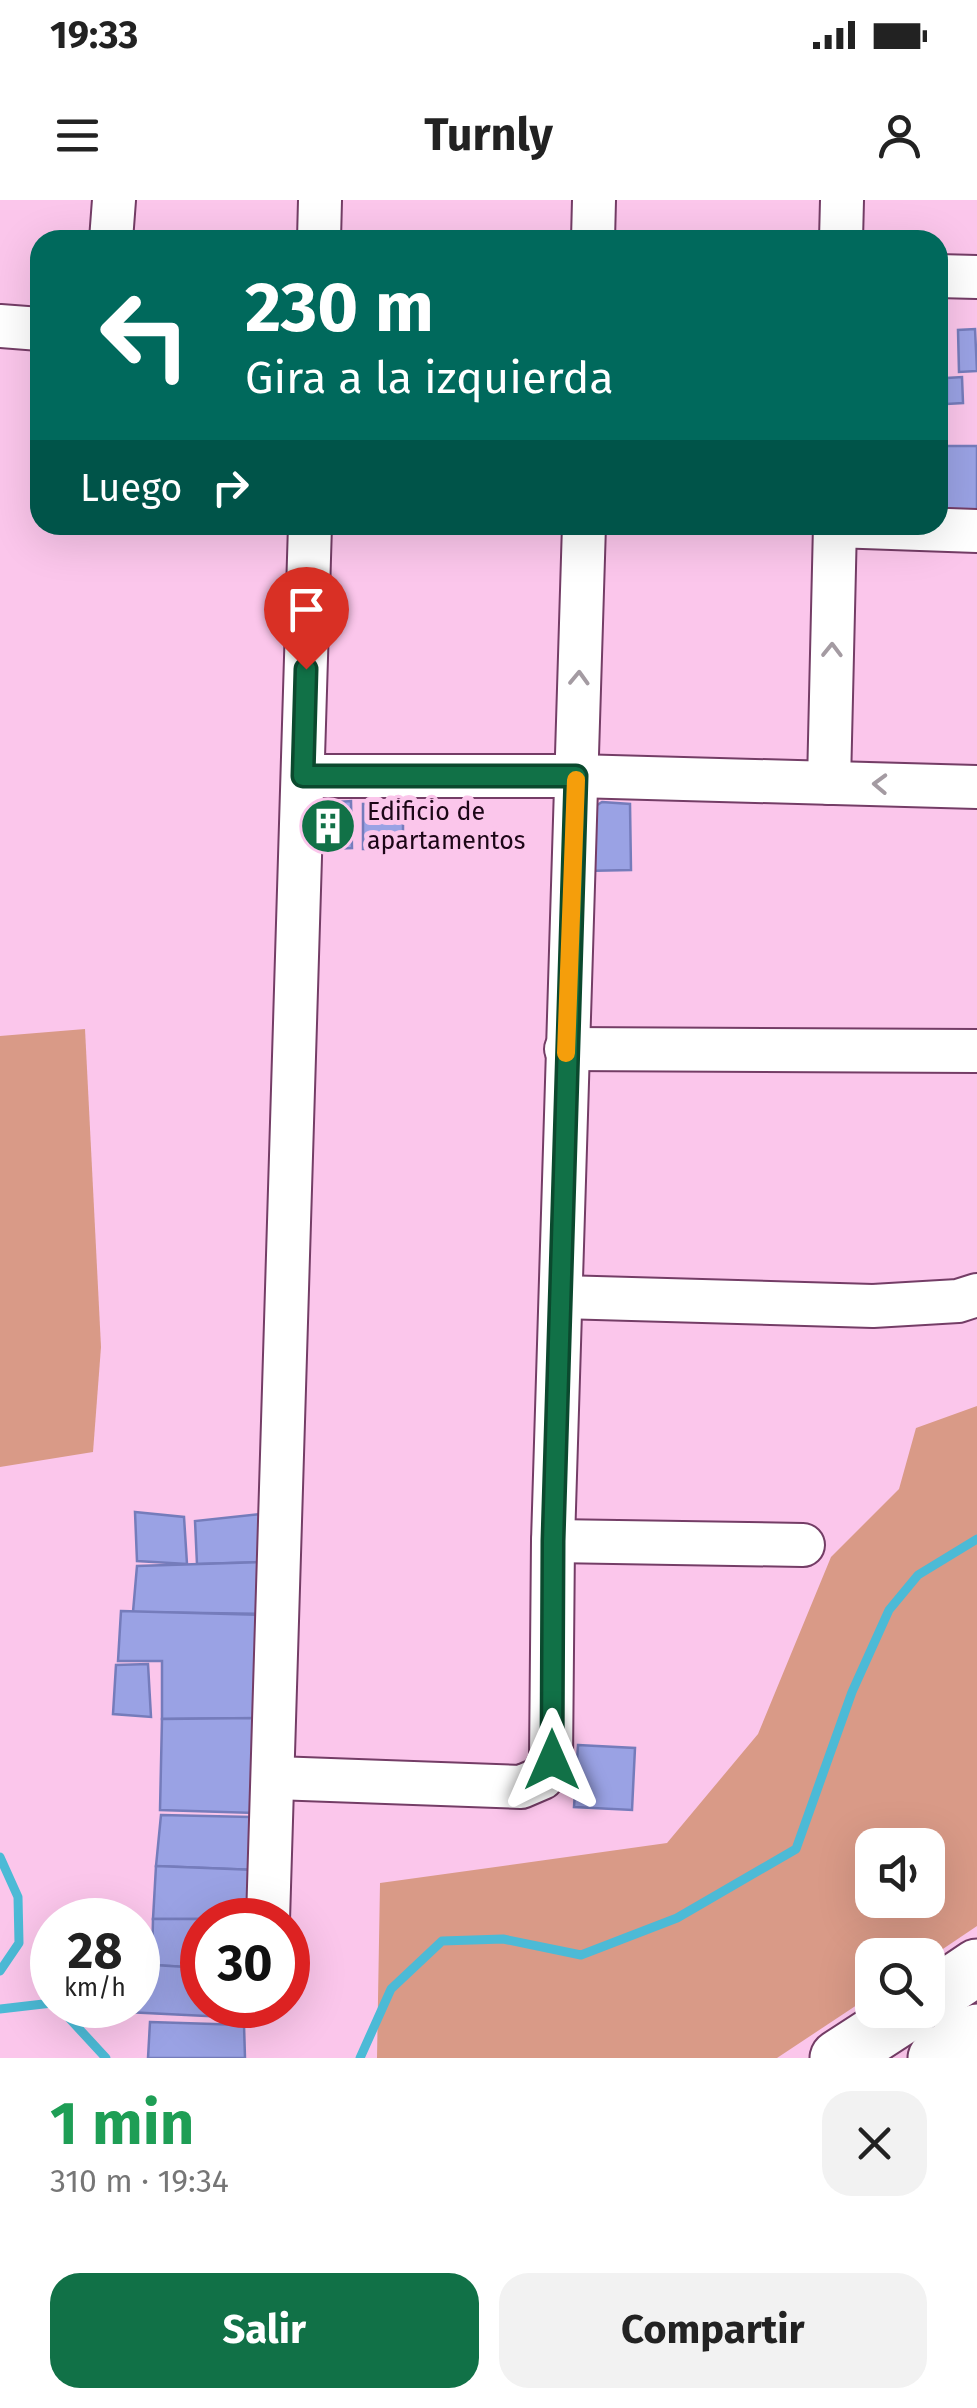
<!DOCTYPE html>
<html lang="es">
<meta charset="utf-8">
<style>
:root{--surface:#fff;--page:#f2f2f2;--text:#222;--muted:#767676;--accent:#117147}
body{margin:0;font-family:"Fira Sans",sans-serif;background:var(--page);color:var(--text);height:100vh;display:flex;flex-direction:column;font-size:38px;white-space:nowrap}
*{box-sizing:border-box;margin:0}
p{font-size:32px;color:var(--muted)}
.icon{flex:none;width:55px;height:55px;fill:none;stroke:currentColor;stroke-width:2;stroke-linecap:round;stroke-linejoin:round}
.map{position:relative;height:1858px;overflow:hidden}
.drawer{display:flex;flex-direction:column;background:var(--surface);flex:1}
.drawer>*{flex:none}
.banner{position:absolute;left:30px;top:30px;width:918px;height:305px;border-radius:30px;box-shadow:0 10px 40px #0002;background:#00695c;color:#fff;overflow:hidden}
.fabs{position:absolute;left:855px;top:1628px;display:grid;gap:20px}
.fabs a{display:grid;place-items:center;width:90px;height:90px;border-radius:20px;background:var(--surface);box-shadow:0 10px 40px #0002;font-size:50px}
.speed{position:absolute;left:30px;top:1698px;display:flex;gap:20px;font-size:50px;font-weight:700;text-align:center}
.speed>*{display:grid;place-content:center;width:130px;height:130px;border-radius:50%;background:var(--surface);box-shadow:0 10px 40px #0002;line-height:1}
.speed small{font-size:25px;font-weight:400}
.speed .limit{border:15px solid #d22;background:#fff;color:#111}
.pin{position:absolute;display:grid;place-items:center;width:85px;height:85px;color:#fff;margin:-102px -42px;border-radius:50% 50% 50% 0;rotate:-45deg;box-shadow:0 0 10px #0007}
.pin .icon{rotate:45deg}
.me{position:absolute;width:110px;margin:-55px;rotate:0deg;stroke-linejoin:round;filter:drop-shadow(0 0 8px #0008)}
.turn{display:flex;align-items:center;gap:35px;height:210px;padding:0 50px;font-size:45px}
.turn .icon{width:130px;height:130px;stroke-width:2.5}
.turn b{display:block;font-size:70px;line-height:85px}
.then{display:flex;align-items:center;height:95px;padding:0 50px;background:#0003;gap:20px;font-size:38px}
.round{display:grid;place-items:center;flex:none;width:105px;height:105px;border-radius:30px;background:var(--page)}
.head{display:flex;align-items:center;justify-content:space-between;height:170px;padding:0 50px}
h1{font-size:60px;font-weight:700;line-height:75px;color:#1e9e55}
.action{display:flex;gap:20px;margin-top:auto;padding:20px 50px}
.action a{flex:1;height:115px;border-radius:30px;background:var(--accent);color:#fff;font-size:40px;font-weight:700;line-height:115px;text-align:center}
.action a+a{background:var(--page);color:var(--text)}
.status{display:flex;justify-content:space-between;align-items:center;height:70px;padding:0 50px;background:var(--surface);direction:ltr}
.status svg{height:28px;fill:currentColor}
header{display:flex;justify-content:space-between;align-items:center;height:130px;padding:0 50px;background:var(--surface);font-size:45px;font-weight:700}
.map>svg:first-child{display:block}
.green{fill:#d99a87;fill-rule:evenodd}
.lines{fill:none;stroke-linecap:round;stroke-linejoin:round}
.stream{stroke:#4cbad6;stroke-width:9}
.building{fill:#9aa2e4;stroke:#757cbb;stroke-width:2.5}
.minor-casing{stroke:#743d66;stroke-width:46}
.highway-casing{stroke:#743d66;stroke-width:59}
.minor{stroke:#fff;stroke-width:42}
.highway{stroke:#fff;stroke-width:55}
.oneway{stroke:#a49ba2}
.route-casing{stroke:#0b492e;stroke-width:25}
.route{stroke:#117147;stroke-width:18}
.slow{stroke:#f59e0b;stroke-width:18}
.labels{text-anchor:middle;dominant-baseline:central;stroke-width:10;stroke-linejoin:round;paint-order:stroke}
.poi-label{font-size:25px;fill:#1c0617;stroke:#fbc6eb;text-anchor:start}
</style>
<div class="status"><b>19:33</b><svg viewBox="0 0 49 12"><path d="M0 12V9h3v3zM5 12V6h3v6zM10 12V3h3v9zM15 12V0h3v12zM26 1h20v11H26zM47 4h2v5h-2z"/></svg></div>
<header><svg class="icon" aria-label="menu" viewBox="0 0 24 24"><path d="M4 6h16M4 12h16M4 18h16"/></svg>Turnly<svg class="icon" aria-label="person" viewBox="0 0 24 24"><circle cx="12" cy="8" r="4"/><path d="M4 21q1-7 8-7t8 7"/></svg></header>
<div class="map">
<svg width="977" height="1858" viewBox="0 0 977 1858">
<rect width="100%" height="100%" fill="#fbc6eb"/>
<!-- green -->
<g class="green">
<path d="M85,829L101,1147L93,1252L0,1267V836Z"/>
<path d="M977,1206V1726L928,1759V1755H872V1795L777,1858H377L380,1683L667,1643L758,1534L831,1357L899,1289L916,1228ZM872,1645H928V1700H872Z"/>
</g>
<g class="lines">
<!-- stream -->
<g class="stream">
<path d="M0,1657L18,1697L19,1743L0,1771"/>
<path d="M57,1805L106,1858"/>
<path d="M0,1809L52,1803"/>
<path d="M360,1858L391,1789L442,1741L503,1739L581,1755L677,1718L796,1649L852,1492L889,1410L918,1375L977,1339"/>
</g>
</g>
<!-- building -->
<g class="building">
<path d="M975,129L977,171L959,172L958,130Z"/>
<path d="M962,177L963,203L947,204V178Z"/>
<path d="M942,246H977V312L943,313Z"/>
<path d="M351,601L352,648L304,650L306,604Z"/>
<path d="M602,602L630,604L631,670L584,671L594,607Z"/>
<path d="M403,603V649H363V604Z"/>
<path d="M135,1312L184,1317L187,1364L137,1361Z"/>
<path d="M261,1314L262,1362L197,1364L195,1321Z"/>
<path d="M262,1362L266,1414L133,1412L137,1366Z"/>
<path d="M121,1411L262,1415L257,1518L162,1519V1461H118Z"/>
<path d="M148,1464L151,1517L113,1514L116,1465Z"/>
<path d="M257,1518L255,1613L160,1610L162,1519Z"/>
<path d="M578,1545L635,1548L632,1610L574,1607Z"/>
<path d="M161,1615L251,1617L256,1670L156,1666Z"/>
<path d="M156,1666L256,1670L258,1719H153Z"/>
<path d="M153,1719H258L202,1720V1768L152,1765Z"/>
<path d="M138,1764L202,1768V1805H247L246,1818L106,1811V1805H138Z"/>
<path d="M150,1822L244,1825L245,1858H148Z"/>
</g>
<g class="lines">
<!-- minor casing -->
<g class="minor-casing">
<g id="minor">
<path d="M111,40L114,0"/>
<path d="M319,40L320,0"/>
<path d="M593,40L594,0"/>
<path d="M841,40L842,0"/>
<path d="M938,76L977,77"/>
<path d="M0,126L40,129"/>
<path d="M835,326L977,331"/>
<path d="M303,576H576L977,587"/>
<path d="M829,583L835,325"/>
<path d="M566,849L977,851"/>
<path d="M561,1097L873,1106L958,1101L977,1095"/>
<path d="M553,1341L803,1345"/>
<path d="M275,1578L521,1587L542,1578L551,1560L553,1341L584,325"/>
<path d="M268,1720L310,325"/>
</g>
</g>
<!-- highway casing -->
<g class="highway-casing">
<g id="highway">
<path d="M928,1800L977,1767"/>
<path d="M838,1858L912,1810"/>
<path d="M936,1858L977,1832"/>
</g>
</g>
<!-- minor -->
<use href="#minor" class="minor"/>
<!-- highway -->
<use href="#highway" class="highway"/>
</g>
<!-- one-way arrows -->
<defs><path id="oneway-chevron" d="M-2-3.5L2.5 0L-2 3.5" fill="none" stroke-width="1.6" stroke-linecap="round" stroke-linejoin="round" transform="scale(2.5)"/></defs>
<g class="oneway">
<use href="#oneway-chevron" transform="translate(832 450) rotate(-89)"/>
<use href="#oneway-chevron" transform="translate(579 478) rotate(-88)"/>
<use href="#oneway-chevron" transform="translate(880 584) rotate(-178)"/>
</g>
<g class="lines">
<!-- route casing -->
<g class="route-casing">
<path id="route" d="M306,469L303,576H576L553,1341L552,1560"/>
</g>
<!-- route -->
<use href="#route" class="route"/>
<!-- slow -->
<path class="slow" d="M566,853L576,580"/>
</g>
<!-- icons -->
<defs>
<g id="building-disc" transform="scale(2.875)"><circle r="9.5" fill="#117147" stroke="#fbc6eb"/><path d="M-4-6H4V6H1V3H-1V6H-4ZM-2.5-4.3h1.7v1.8h-1.7ZM.8-4.3h1.7v1.8H.8ZM-2.5-1h1.7V.8h-1.7ZM.8-1h1.7V.8H.8Z" fill="#fff"/></g>
</defs>
<g fill-rule="evenodd">
<use href="#building-disc" x="328" y="626"/>
</g>
<g class="labels">
<!-- poi labels -->
<g class="poi-label">
<text x="367" y="612">Edificio de<tspan x="367" dy="29">apartamentos</tspan></text>
</g>
</g>
</svg>
<div class="fabs">
<a><svg class="icon" aria-label="sound" viewBox="0 0 24 24"><path d="M4 9h4l5-4v14l-5-4H4zM17 9q2 3 0 6"/></svg></a>
<a><svg class="icon" aria-label="search" viewBox="0 0 24 24"><circle cx="10" cy="10" r="6"/><path d="M15 15l6 6"/></svg></a>
</div>
<div class="speed"><div>28<small>km/h</small></div><div class="limit">30</div></div>
<div class="pin" style="left:306px;top:469px;background:#d93025"><svg class="icon" aria-label="arrive" viewBox="0 0 24 24"><path d="M6 21V4h12l-3 4 3 4H6"/></svg></div>
<svg class="me" style="left:552px;top:1560px" viewBox="-20 -20 40 40"><path d="M0-17L14 15 0 8-14 15z" fill="#117147" stroke="#fff" stroke-width="4"/></svg>
<div class="banner">
<div class="turn"><svg class="icon" aria-label="left" viewBox="0 0 24 24"><path d="M17 20v-9H6M10 6l-5 5 5 5"/></svg><div><b>230 m</b>Gira a la izquierda</div></div>
<div class="then">Luego<svg class="icon" aria-label="right" viewBox="0 0 24 24"><path d="M7 20v-9h11M14 6l5 5-5 5"/></svg></div>
</div>
</div>
<section class="drawer">
<div class="head"><div><h1>1 min</h1><p>310 m · 19:34</p></div><a class="round"><svg class="icon" aria-label="close" viewBox="0 0 24 24"><path d="M6 6l12 12M18 6L6 18"/></svg></a></div>
<div class="action"><a>Salir</a><a>Compartir</a></div>
</section>
